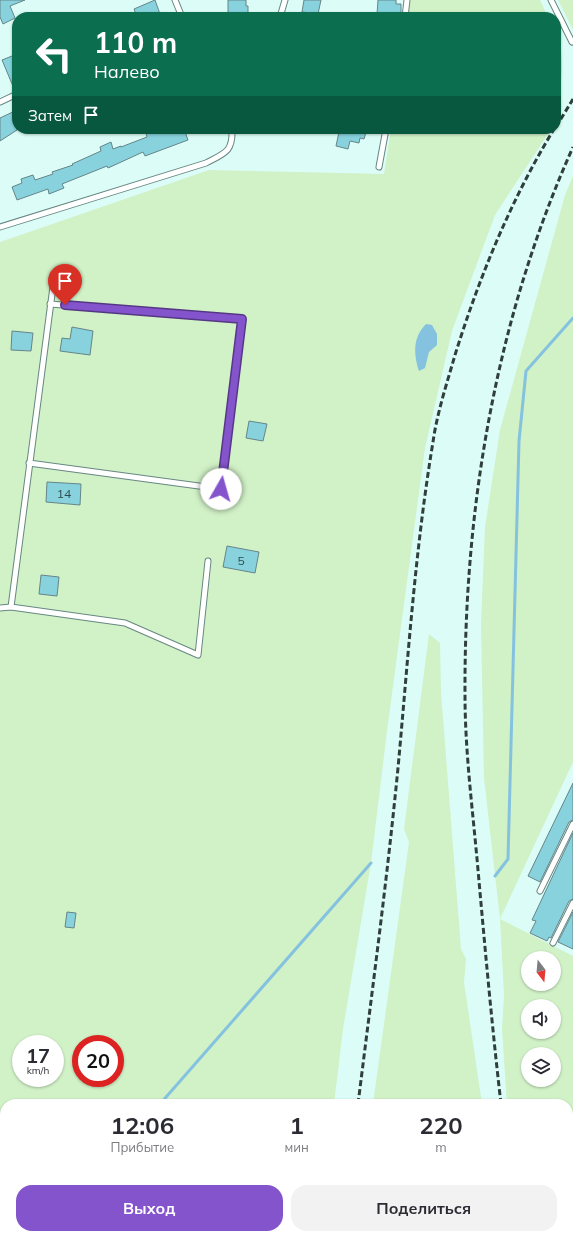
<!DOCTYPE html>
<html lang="ru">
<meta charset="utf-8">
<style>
:root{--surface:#fff;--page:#f2f2f3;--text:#2b2b33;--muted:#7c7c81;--accent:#8454cd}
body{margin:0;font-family:Mulish,sans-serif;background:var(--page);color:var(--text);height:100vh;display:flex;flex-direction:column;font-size:15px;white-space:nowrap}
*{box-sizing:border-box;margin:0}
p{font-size:13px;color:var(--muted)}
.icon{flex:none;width:22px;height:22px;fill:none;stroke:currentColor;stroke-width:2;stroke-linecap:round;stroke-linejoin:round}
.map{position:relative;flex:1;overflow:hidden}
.side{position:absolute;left:0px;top:1099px;width:573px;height:140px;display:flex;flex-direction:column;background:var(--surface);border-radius:16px 16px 0 0;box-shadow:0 1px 3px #0004}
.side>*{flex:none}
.banner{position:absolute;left:12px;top:12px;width:549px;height:122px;border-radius:16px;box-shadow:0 1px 3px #0004;background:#0b6e4f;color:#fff;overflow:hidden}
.needle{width:26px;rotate:164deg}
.buttons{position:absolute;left:521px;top:951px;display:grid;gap:8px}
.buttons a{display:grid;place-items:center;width:40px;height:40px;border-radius:50%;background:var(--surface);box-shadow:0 1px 3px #0004;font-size:20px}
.speed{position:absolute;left:12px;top:1035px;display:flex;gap:8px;font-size:20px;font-weight:700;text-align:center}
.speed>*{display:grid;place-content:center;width:52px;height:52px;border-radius:50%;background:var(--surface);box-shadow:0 1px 3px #0004;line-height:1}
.speed small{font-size:10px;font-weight:400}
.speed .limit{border:6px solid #d22;background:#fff;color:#111}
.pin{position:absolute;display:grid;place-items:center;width:34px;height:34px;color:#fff;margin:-41px -17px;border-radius:50% 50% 50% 0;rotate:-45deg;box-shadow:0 0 4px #0007}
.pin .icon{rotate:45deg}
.me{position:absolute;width:44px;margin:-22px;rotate:7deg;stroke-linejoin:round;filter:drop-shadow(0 0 3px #0008)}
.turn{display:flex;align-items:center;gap:14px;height:84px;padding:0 16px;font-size:18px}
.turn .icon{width:52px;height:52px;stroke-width:2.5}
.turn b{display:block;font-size:28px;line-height:34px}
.then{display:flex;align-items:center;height:38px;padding:0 16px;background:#0003;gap:8px;font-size:15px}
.eta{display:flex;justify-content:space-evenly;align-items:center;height:68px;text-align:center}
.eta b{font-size:24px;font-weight:700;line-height:28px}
.primary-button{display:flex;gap:8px;margin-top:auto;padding:8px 16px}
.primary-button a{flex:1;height:46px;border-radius:16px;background:var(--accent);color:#fff;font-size:16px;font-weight:700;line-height:46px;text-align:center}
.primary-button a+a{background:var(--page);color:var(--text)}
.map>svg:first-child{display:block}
.green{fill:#d1f1c7;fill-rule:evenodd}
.water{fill:#85c2e0}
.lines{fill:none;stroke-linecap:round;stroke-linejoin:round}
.stream{stroke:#85c2e0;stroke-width:3}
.building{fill:#87d2dd;stroke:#668589}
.service-casing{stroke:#688782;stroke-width:7}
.service{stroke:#fff;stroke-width:5}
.rail{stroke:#303f3c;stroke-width:3;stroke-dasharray:6 3;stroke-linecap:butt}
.route-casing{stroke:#563785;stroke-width:10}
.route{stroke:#8454cd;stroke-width:7}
.labels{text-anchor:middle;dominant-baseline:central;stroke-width:3.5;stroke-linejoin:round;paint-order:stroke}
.number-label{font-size:12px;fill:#2f4b4c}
</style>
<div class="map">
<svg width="573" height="1239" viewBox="0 0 573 1239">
<rect width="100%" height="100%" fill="#dcfdf7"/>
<!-- green -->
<g class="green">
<path d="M410,0H540L548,17H407Z"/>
<path d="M558,0H573V30Z"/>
<path d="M556,34C566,55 562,83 556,105Z"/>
<path d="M391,129H549L546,137L495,215L452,331L425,448L387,731L371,863L343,1029L334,1104H5V1234H318V1239H0V242L209,170L384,174ZM21,1044H55V1078H21ZM81,1044H115V1078H81Z"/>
<path d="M573,176V762L500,919L573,956V1126L568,1130V1104H507L502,1029L504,995L500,919L484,778L481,624L485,527L500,430L565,195ZM528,958H554V984H528ZM528,1006H554V1032H528ZM528,1054H554V1080H528Z"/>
<path d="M429,634L440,643L441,692L461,949L466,959L464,982L482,1104H373L409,842L404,829Z"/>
<path d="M573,1155V1239H522V1234H568V1160Z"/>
<path d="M355,1234H472L468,1239H355Z"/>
</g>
<!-- water -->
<path class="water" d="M426,324L432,325L437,334V345L429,352L425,368L419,371C414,355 412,338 426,324Z"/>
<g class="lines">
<!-- stream -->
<g class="stream">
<path d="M495,876L508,859L519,441L526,371L573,318"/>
<path d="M160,1104L371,863"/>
<path d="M42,1239L47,1234"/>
</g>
</g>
<!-- building -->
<g class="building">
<path d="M0,0H25L10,6L15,18L3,24L0,17Z"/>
<path d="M155,0L160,14L154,17H137L134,9Z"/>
<path d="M228,0H246V6H248V14H228Z"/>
<path d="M304,0H321L318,14L302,12Z"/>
<path d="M378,0H396V4H401V15L377,14Z"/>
<path d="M17,54V90L15,91L2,60Z"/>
<path d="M17,110V130L0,141V118Z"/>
<path d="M156,129H184L188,140L145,156L143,152L108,168L107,166L62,184L64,188L49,194L48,189L17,200L12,187L22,183L21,179L33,175L35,180L53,174L52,172L73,165L72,164L101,151L100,147L111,142L113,149L121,146V147L147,137L146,133Z"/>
<path d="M338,129H367L364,139L360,138L359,143L350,141L348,149L336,146L339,132H337Z"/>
<path d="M72,327L93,331L90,355L60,351L62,338L70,339Z"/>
<path d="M12,331L33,333L31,351L11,350Z"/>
<path d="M249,421L267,424L263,441L246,438Z"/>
<path d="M47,482L81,484L80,505L46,502Z"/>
<path d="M227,546L259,552L255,573L223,567Z"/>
<path d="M41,575L59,577L57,596L39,594Z"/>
<path d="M573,783V820L569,822L540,882L528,876Z"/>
<path d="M573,833V899L569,901L551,938L549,937L547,941L530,933L536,921L532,920Z"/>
<path d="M67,912L76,913L74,928L65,927Z"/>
<path d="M573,912V949L558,942Z"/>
</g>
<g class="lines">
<!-- service casing -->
<g class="service-casing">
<g id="service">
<path d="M175,0L182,17"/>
<path d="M551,0L572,42"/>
<path d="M280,17L285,0"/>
<path d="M405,17L407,0"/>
<path d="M0,102L17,94"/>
<path d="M379,167L386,129"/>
<path d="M0,227L206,163C225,153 233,152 232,129"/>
<path d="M54,279L11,607L125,623L198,655L208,561"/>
<path d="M29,463L221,489L242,319L50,304"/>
<path d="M0,608L11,607"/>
<path d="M540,891L573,824"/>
<path d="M553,943L573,903"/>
</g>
</g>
<!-- service -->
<use href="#service" class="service"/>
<!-- rail -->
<g class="rail">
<path d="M556,127L573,99"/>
<path d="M358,1104C372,992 387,880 398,768C408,660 415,550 433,442C437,413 447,383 455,355C480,275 511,200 554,129"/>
<path d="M501,1104C492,1026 485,948 478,870C473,812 465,753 465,695C464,507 496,319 573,147"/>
<path d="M568,1141L573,1137"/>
<path d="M514,1234L515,1239"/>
<path d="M342,1239L343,1234"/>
<path d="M476,1239L479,1234"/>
</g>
</g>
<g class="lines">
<!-- route casing -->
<g class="route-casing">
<path id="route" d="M65,305L242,319L221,489"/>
</g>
<!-- route -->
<use href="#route" class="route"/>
</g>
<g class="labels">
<!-- number labels -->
<g class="number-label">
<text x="64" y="493">14</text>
<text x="241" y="560">5</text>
</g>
</g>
</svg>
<div class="buttons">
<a><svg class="needle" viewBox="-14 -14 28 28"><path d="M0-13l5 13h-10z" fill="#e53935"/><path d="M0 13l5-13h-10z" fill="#7c7c81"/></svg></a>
<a><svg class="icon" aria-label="sound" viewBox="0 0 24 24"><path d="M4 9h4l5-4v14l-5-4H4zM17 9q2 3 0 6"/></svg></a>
<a><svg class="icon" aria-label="layers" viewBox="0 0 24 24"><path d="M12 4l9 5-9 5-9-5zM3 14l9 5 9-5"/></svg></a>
</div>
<div class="speed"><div>17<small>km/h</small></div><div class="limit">20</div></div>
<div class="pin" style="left:65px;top:305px;background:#d93025"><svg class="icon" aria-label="arrive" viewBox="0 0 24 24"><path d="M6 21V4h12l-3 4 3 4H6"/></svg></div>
<svg class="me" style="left:221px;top:489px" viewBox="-20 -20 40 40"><circle r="19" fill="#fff"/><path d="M0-13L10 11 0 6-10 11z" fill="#8454cd"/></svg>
<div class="banner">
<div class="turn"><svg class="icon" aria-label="left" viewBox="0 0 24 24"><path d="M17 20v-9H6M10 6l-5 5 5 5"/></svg><div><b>110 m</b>Налево</div></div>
<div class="then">Затем<svg class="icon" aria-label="arrive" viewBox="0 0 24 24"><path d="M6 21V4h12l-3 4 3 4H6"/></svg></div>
</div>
<section class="side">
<div class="eta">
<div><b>12:06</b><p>Прибытие</p></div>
<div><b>1</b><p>мин</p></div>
<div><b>220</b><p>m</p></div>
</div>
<div class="primary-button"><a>Выход</a><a>Поделиться</a></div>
</section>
</div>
